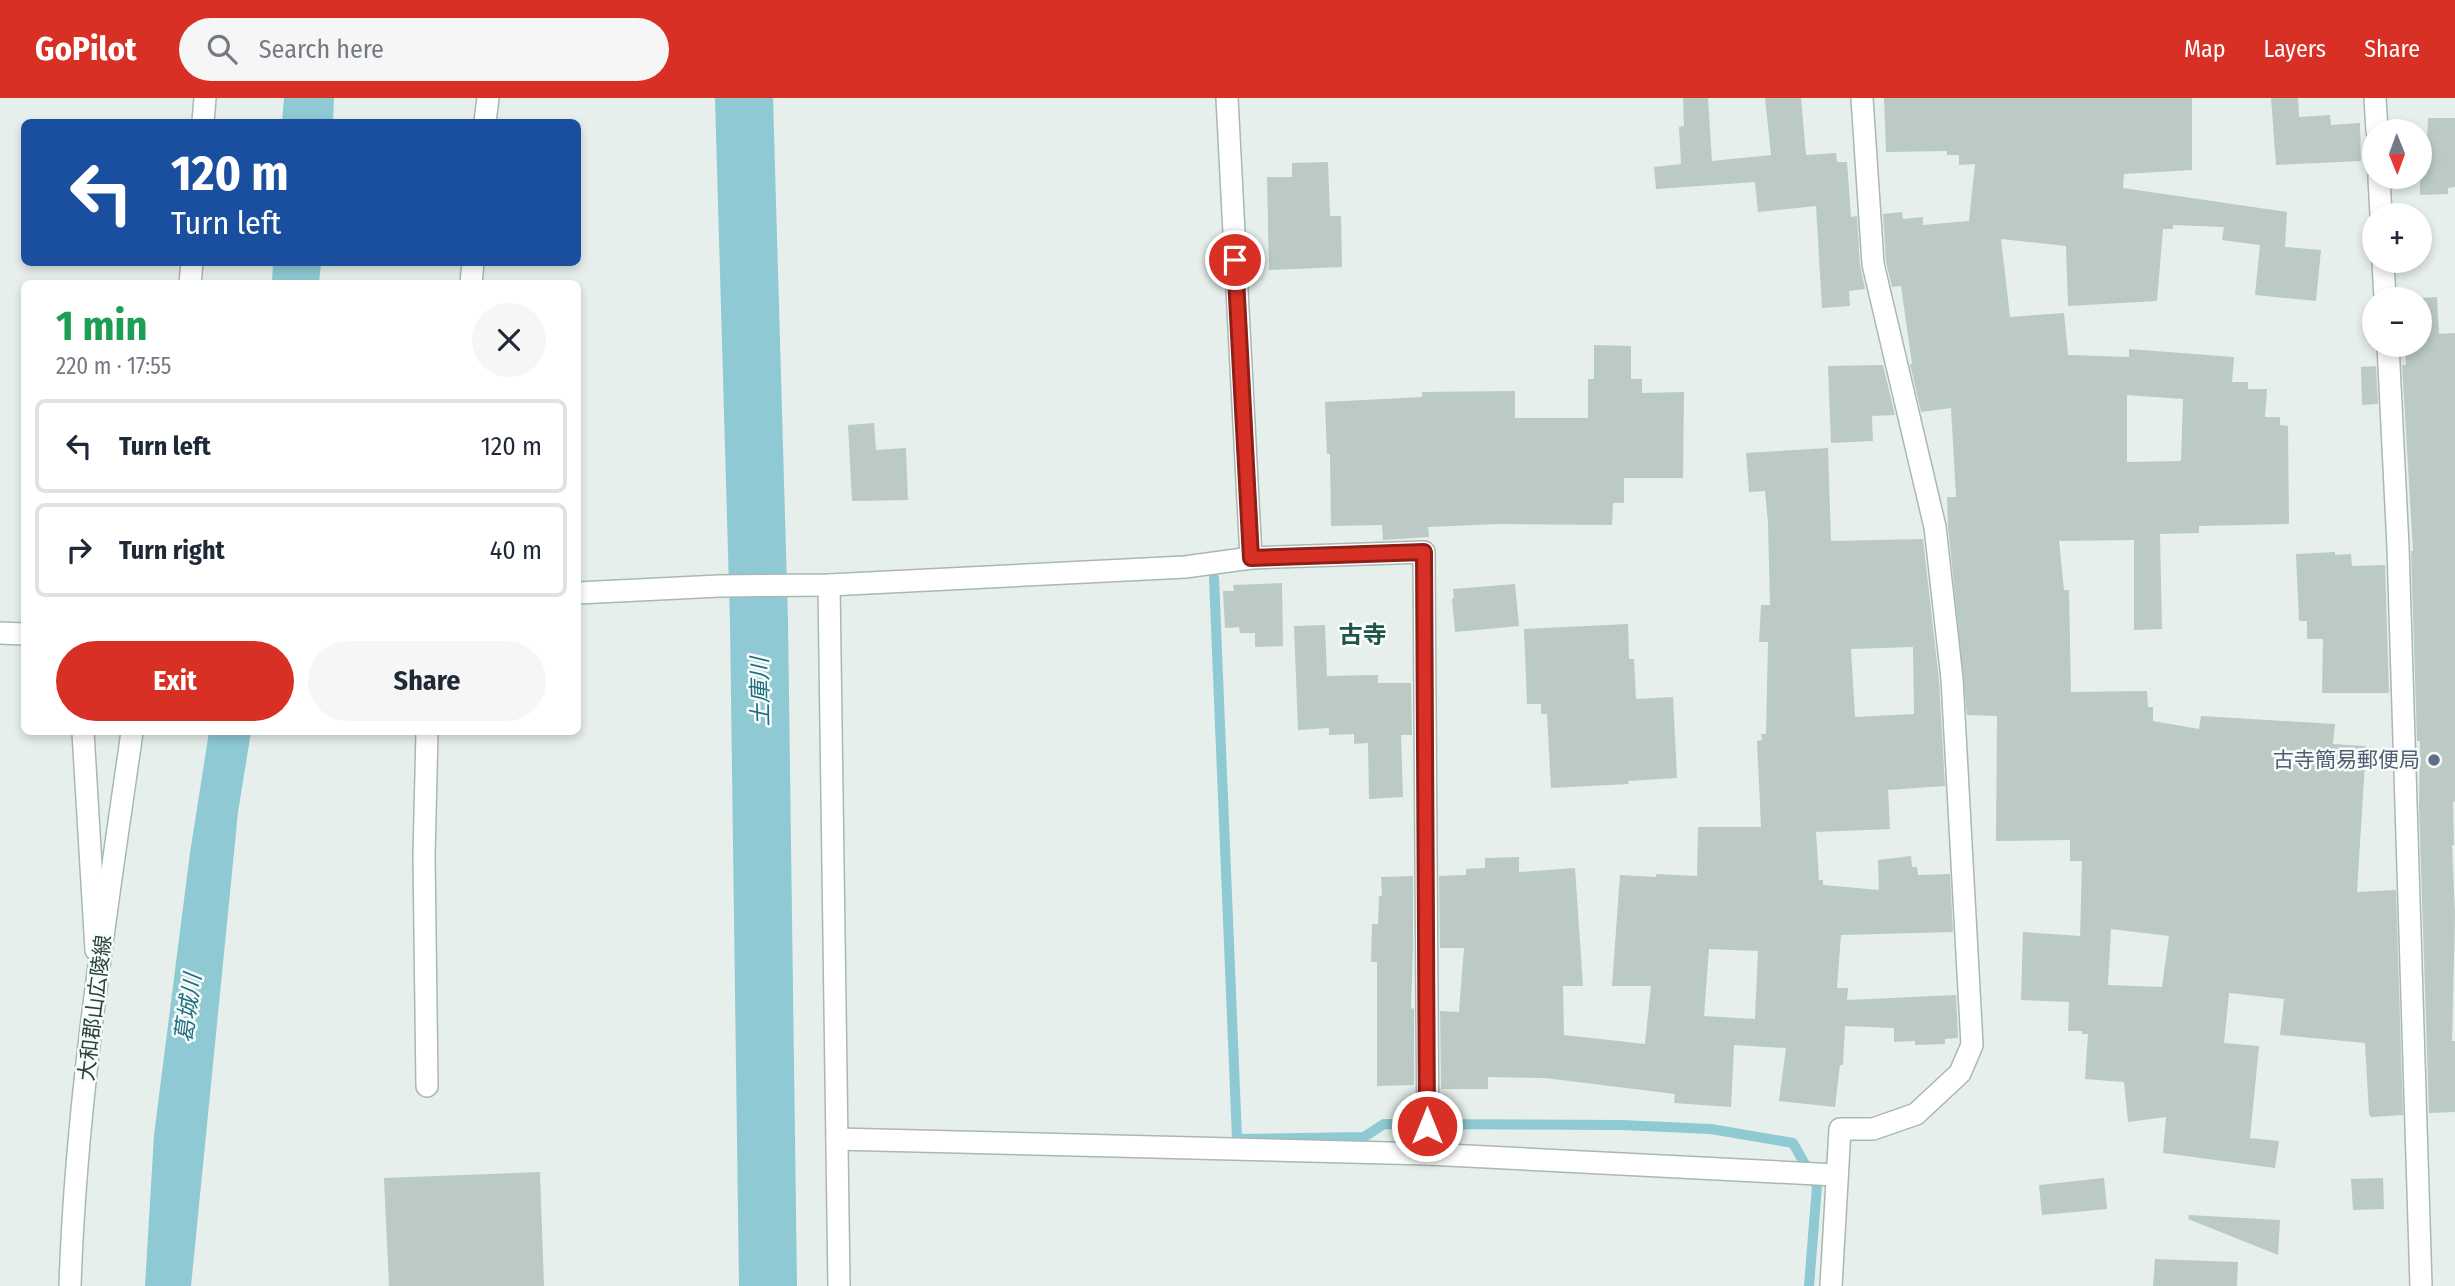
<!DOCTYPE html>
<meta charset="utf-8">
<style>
:root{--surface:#fff;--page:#f6f6f7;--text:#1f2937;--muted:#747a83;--line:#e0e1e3;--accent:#d93025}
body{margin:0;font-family:"Fira Sans Condensed","Noto Sans JP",sans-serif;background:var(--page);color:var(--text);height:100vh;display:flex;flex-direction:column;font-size:26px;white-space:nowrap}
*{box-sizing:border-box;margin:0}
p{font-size:23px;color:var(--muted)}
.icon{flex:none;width:38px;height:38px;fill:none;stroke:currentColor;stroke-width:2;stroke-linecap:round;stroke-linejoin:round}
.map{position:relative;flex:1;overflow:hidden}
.details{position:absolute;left:21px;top:182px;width:560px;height:455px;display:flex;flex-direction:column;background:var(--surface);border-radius:10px;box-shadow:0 4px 10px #0003}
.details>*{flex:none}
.banner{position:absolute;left:21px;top:21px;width:560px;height:147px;border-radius:10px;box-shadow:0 4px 10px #0003;background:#1a4fa0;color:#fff;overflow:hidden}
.needle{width:46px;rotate:179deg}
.fabs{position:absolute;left:2362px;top:21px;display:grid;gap:14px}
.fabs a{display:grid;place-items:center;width:70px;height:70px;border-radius:50%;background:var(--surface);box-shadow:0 4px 10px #0003;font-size:35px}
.pin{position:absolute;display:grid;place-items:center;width:60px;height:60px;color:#fff;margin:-30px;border:4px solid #fff;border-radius:50%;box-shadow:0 2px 7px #0007}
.me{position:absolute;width:77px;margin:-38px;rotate:0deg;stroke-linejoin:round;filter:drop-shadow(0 0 5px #0008)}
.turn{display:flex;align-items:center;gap:24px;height:147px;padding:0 35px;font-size:32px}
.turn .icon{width:91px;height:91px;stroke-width:2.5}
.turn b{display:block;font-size:49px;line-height:60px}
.round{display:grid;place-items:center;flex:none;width:74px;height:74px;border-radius:37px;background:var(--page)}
.head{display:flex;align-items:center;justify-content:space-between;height:119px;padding:0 35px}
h1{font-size:42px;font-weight:700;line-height:52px;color:#1e9e55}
.cta{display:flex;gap:14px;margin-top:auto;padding:14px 35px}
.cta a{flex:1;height:80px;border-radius:42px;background:var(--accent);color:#fff;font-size:28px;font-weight:700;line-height:80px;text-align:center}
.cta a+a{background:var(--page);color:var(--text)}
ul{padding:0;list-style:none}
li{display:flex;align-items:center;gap:21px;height:94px;margin:0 14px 10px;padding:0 21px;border:4px solid var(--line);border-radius:10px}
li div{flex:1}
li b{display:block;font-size:26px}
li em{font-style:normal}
header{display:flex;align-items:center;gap:42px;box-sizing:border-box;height:98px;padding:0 35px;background:var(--accent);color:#fff}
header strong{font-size:33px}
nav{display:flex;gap:38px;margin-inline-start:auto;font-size:24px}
.search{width:490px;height:63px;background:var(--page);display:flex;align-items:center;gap:18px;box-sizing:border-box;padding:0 24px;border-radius:38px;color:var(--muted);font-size:26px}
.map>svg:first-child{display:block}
.water{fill:#8ec9d4}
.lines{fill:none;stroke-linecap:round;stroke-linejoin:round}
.stream{stroke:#8ec9d4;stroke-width:10}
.river{stroke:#8ec9d4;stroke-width:58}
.building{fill:#bbcac4;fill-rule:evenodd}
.street-casing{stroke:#a8b8b2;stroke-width:24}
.secondary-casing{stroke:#a4bbb3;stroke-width:24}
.street{stroke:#fff;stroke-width:21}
.secondary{stroke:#fff;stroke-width:21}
.route-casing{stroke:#8d1f18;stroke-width:18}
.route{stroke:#d93025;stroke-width:12}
.service-dot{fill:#5c6f8a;stroke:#f7fbf9;stroke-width:2.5}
.labels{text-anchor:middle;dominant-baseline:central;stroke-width:5;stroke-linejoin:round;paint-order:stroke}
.service-label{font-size:21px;fill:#4e5e75;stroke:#f7fbf9;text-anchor:end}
.street-label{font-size:21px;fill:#24423a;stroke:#f7fbf9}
.water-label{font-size:23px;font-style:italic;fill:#1c6f80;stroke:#f7fbf9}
.quarter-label{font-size:24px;font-weight:bold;fill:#1f5548;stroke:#f7fbf9}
</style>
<header>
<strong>GoPilot</strong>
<div class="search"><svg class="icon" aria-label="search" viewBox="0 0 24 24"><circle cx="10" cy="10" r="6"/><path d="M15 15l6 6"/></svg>Search here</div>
<nav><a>Map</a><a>Layers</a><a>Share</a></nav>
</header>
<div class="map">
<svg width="2455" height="1188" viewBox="0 0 2455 1188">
<rect width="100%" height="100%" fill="#e6efeb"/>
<!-- water -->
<g class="water">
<path d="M284,0H334L333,24H282Z"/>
<path d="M273,165H321L319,185H272Z"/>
<path d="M209,634H251L238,714L191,1188H145L154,1037L190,755Z"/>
</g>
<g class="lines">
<!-- stream -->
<path class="stream" d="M1214,480L1237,1041L1364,1039L1384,1026L1621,1027L1711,1031L1793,1045L1817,1088L1809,1188"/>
<!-- river -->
<path class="river" d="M744,0L759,524L768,1188"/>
</g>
<!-- building -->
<g class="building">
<path d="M1683,0H1708L1712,63L1771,57L1765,0H1801L1806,57L1836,55L1837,64H1847L1851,119L1857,118L1860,167L1865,191L1849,193L1850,208L1822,210L1816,108L1758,114L1755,84L1656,91L1654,69L1681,66L1679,29L1684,28Z"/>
<path d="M1884,0H2192V72L2124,76L2123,90L2287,114L2285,149L2321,152L2316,203L2255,197L2260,147L2222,142L2224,129L2173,127V131H2163L2157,203L2068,208L2066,148L2001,141L2010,219L2064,215L2068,257L2129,259V251L2234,259L2232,284H2248V291H2267L2265,319H2280V327L2288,328L2289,426L2199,428V435L2160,436L2162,531L2134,532V442L2059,443L2064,492H2069L2071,594L2147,593L2148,609H2153V623L2199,631L2201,618L2335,626L2333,646L2366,648L2357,794L2396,792L2403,1017L2371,1019L2369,1016L2365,945L2280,937L2284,901L2229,895L2224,945L2259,948L2250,1040L2279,1043L2275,1070L2163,1055L2166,1019L2128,1024L2124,984L2085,981L2088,936H2082V933H2068L2069,904L2021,902L2023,834L2080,838L2082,763H2070V742L1996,743L1997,618L1967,617L1948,429L1947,399H1956L1951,310L1921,314L1910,266H1912L1901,188L1892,189L1886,164L1883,116L1902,114L1903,121L1923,119V127L1969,123L1975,66L1959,67V57H1947V53L1886,54ZM2127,297L2183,301L2181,363L2127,364ZM2111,831L2169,838L2162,889L2108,887Z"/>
<path d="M2271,0H2298L2299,19L2330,17L2331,27L2360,25L2361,63L2276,67Z"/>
<path d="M2428,20H2455V89L2448,90V96L2420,97V61H2426Z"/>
<path d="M1328,64L1330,118H1341L1342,169L1269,172L1267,79H1292V65Z"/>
<path d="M2437,199L2439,236L2455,235V704H2453L2454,747H2452L2455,817L2452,943H2455V1014L2429,1015L2419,708L2420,643H2417L2411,453H2413L2402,267H2406L2405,247H2420V201H2403Z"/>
<path d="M1594,247L1631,248V281H1642V295L1684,294L1683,380H1624V405H1613L1612,427L1498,426L1428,429L1429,439L1383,442L1382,427L1331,428L1330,356H1327L1325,304L1422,299V294L1515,293V320H1588V281H1594Z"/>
<path d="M1883,267L1895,317L1872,318L1873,343L1831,345L1828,268Z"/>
<path d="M2376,268L2378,306L2362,307L2361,269Z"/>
<path d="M874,325L876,352L906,350L908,402L852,403L848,327Z"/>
<path d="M1828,350L1831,443L1923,441L1939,582L1945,688L1888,692L1890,731L1816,734L1819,782H1823V787L1879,792L1878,762L1911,758L1912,769H1917L1918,777L1950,776L1953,834L1841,837L1837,890H1848L1847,902L1956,897L1958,940L1945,941V946L1915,947V943L1894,944V930L1845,928L1843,967H1840L1835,1009L1779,1003L1786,950L1734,947L1731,1009L1674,1005L1675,996L1545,980L1488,979V991H1441L1440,913L1459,914L1464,850H1440L1439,778L1466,777V771L1485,770V760L1519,759V774L1575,770L1583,888H1563L1564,937L1645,946L1651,888H1612L1620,777L1656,779V776L1697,778L1698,729H1761L1757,643L1762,642L1761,636H1766L1768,544H1759L1761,507H1770L1768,425L1765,393L1749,394L1746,355ZM1913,549L1914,616L1855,619L1851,551ZM1709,851L1758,853L1755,921L1704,918Z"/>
<path d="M2335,454V457L2351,456L2352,468L2385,467L2389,595H2322L2323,541H2307V523H2299L2296,456Z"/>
<path d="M1282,485L1283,548L1255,549V535H1240L1239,529L1225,530L1223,493H1234L1233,487Z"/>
<path d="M1515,486L1519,528L1455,534L1452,501L1454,500L1453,491Z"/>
<path d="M1628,526L1629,561H1634L1636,601L1673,599L1677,680L1628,683L1629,686L1551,690L1547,616H1541V606H1527L1524,531Z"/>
<path d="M1325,527L1327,578L1378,577V585H1411L1412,637H1401L1403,699L1369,701L1368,645L1354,646V636L1329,637V630L1298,632L1294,528Z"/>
<path d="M1413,778V849L1411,910L1414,911V987L1377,988V864H1371L1372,826H1378L1379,798H1382L1381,779Z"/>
<path d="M540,1074L544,1188H389L384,1080Z"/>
<path d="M2104,1080L2107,1111L2042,1117L2039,1087Z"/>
<path d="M2383,1080L2384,1111L2353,1112L2351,1081Z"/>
<path d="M2189,1117L2280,1122L2278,1157L2188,1121Z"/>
<path d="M2155,1161L2238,1164L2237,1188H2153Z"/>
</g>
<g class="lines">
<!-- street casing -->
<g class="street-casing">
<g id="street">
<path d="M1227,0L1251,460"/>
<path d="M2375,0L2377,33"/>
<path d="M485,24L488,0"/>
<path d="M2379,79L2381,117"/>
<path d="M2383,163L2385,201"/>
<path d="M471,186L473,164"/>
<path d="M2388,247L2398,449L2421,1188"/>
<path d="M829,487L839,1188"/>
<path d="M578,495L719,488L829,487L1185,469L1251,460L1424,454L1428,1056L1836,1077"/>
<path d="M0,535L24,536"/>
<path d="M83,634L96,852"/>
<path d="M427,634L424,758L427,988"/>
<path d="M837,1041L1428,1056"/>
<path d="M1831,1188L1840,1031H1873L1916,1016L1960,975L1972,947L1952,581L1935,429L1873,166L1862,0"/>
</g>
</g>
<!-- secondary casing -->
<g class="secondary-casing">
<g id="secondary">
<path d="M203,24L205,0"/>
<path d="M190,186L192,164"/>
<path d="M70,1188C76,1002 106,817 132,634"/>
</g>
</g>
<!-- street -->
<use href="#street" class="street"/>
<!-- secondary -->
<use href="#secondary" class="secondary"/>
</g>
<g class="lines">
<!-- route casing -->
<g class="route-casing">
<path id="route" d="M1235,162L1251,460L1424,454L1427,1028"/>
</g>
<!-- route -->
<use href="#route" class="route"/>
</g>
<!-- markers -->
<circle class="service-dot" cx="2434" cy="662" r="7"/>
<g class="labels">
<!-- service labels -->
<g class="service-label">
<text x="2420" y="662">古寺簡易郵便局</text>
</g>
<!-- street labels -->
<g class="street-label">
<text transform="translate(95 910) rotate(-83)">大和郡山広陵線</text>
</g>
<!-- water labels -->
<g class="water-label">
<text transform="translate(760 594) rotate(-91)">土庫川</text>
<text transform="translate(188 910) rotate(-82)">葛城川</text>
</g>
<!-- quarter labels -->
<g class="quarter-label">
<text x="1363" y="537">古寺</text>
</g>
</g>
</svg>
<div class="fabs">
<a><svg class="needle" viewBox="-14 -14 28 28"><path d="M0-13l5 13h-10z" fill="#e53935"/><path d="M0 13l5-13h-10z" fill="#747a83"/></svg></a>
<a>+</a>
<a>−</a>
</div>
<div class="pin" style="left:1235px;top:162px;background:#d93025"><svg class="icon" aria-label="arrive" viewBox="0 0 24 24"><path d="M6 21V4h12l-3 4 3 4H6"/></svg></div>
<svg class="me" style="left:1427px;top:1028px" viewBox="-20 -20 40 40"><circle r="17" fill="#d93025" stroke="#fff" stroke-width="3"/><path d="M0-11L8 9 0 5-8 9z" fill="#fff"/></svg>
<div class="banner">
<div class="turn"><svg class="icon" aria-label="left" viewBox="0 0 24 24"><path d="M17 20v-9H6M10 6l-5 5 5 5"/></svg><div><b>120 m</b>Turn left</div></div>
</div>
<section class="details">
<div class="head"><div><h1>1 min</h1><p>220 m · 17:55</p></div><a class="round"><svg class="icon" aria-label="close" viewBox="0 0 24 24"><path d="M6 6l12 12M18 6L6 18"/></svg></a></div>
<ul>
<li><svg class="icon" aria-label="left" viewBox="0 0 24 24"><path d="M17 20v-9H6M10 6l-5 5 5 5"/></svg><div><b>Turn left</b></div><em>120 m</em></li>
<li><svg class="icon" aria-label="right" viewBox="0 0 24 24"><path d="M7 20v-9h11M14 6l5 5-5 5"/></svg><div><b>Turn right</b></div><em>40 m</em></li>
</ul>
<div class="cta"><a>Exit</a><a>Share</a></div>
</section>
</div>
